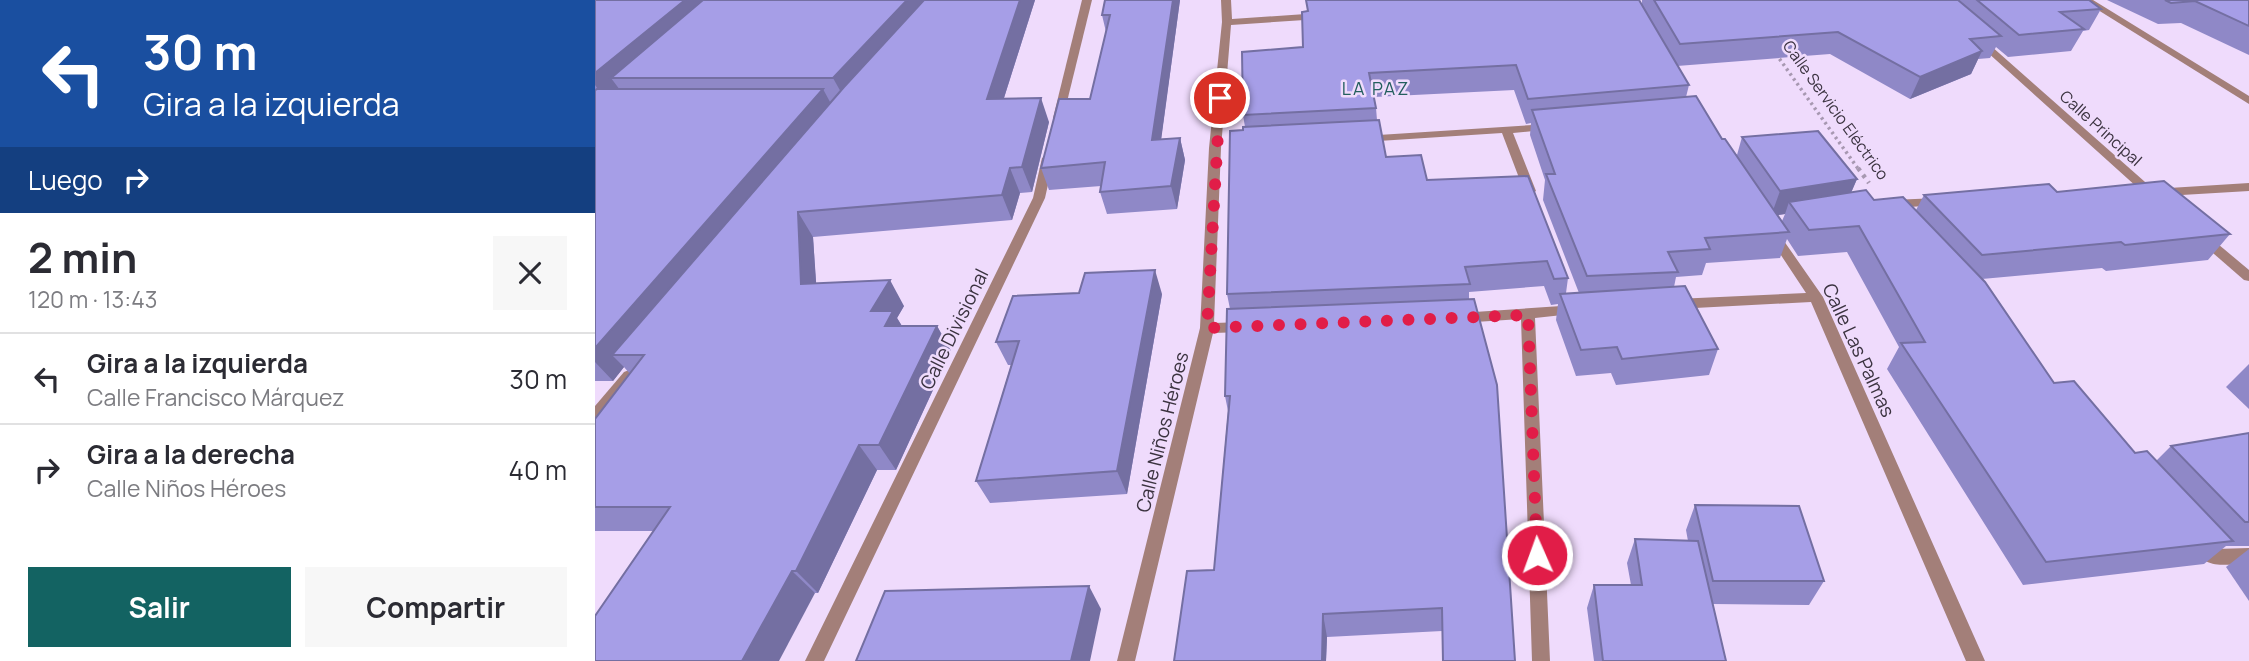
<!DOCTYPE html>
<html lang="es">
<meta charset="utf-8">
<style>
:root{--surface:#fff;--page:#f7f7f7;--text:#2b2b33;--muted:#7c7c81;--line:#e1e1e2;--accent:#136362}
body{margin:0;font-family:Manrope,sans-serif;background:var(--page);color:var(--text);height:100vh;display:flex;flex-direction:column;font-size:26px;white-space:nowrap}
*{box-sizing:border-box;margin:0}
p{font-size:23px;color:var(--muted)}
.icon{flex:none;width:38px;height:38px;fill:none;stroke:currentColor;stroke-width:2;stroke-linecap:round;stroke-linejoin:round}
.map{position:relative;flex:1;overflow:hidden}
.panel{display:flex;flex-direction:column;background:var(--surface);width:595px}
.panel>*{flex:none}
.top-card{background:#1a4fa0;color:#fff;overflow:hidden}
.pin{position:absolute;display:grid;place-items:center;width:60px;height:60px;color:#fff;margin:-30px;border:4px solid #fff;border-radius:50%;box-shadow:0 2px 7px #0007}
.me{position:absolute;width:77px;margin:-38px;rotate:358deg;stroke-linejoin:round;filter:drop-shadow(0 0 5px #0008)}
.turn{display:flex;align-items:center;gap:24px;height:147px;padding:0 28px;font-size:32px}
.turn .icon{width:91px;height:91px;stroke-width:2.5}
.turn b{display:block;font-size:49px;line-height:60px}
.then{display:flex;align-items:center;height:66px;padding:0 28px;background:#0003;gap:14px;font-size:26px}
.round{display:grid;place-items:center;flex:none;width:74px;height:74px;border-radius:0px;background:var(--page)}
.overview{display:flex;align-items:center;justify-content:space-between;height:119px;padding:0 28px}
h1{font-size:42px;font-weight:700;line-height:52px}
.action{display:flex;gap:14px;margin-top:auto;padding:14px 28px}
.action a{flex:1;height:80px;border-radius:0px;background:var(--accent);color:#fff;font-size:28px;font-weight:700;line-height:80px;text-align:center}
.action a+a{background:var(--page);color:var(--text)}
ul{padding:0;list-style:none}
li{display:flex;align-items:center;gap:21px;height:91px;padding:0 28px;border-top:2px solid var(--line)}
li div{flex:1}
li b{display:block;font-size:26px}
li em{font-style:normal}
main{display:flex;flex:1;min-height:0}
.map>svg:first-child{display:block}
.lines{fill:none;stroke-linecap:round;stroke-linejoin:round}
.path-far1{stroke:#a798b1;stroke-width:3.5;stroke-dasharray:2.5 3.5;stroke-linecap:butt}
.path{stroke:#a798b1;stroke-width:4.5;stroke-dasharray:3.5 5;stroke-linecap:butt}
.minor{fill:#a37f79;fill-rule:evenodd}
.wall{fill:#8f88c7;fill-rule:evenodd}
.shaded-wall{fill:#746fa2}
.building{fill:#a69ee7;stroke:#746fa2;stroke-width:2}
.route{stroke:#e11d48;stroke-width:12;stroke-dasharray:0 21.6}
.labels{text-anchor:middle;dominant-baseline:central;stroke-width:5;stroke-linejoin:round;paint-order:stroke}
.far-street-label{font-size:16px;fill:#3b3340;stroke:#efdbfc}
.far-neighbourhood-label{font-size:18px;letter-spacing:2px;fill:#245f5e;stroke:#efdbfc}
.street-label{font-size:19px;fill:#3b3340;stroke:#efdbfc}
</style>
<main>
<section class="panel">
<div class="top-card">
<div class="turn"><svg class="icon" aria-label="left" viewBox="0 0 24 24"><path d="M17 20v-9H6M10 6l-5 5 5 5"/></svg><div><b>30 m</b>Gira a la izquierda</div></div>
<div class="then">Luego<svg class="icon" aria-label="right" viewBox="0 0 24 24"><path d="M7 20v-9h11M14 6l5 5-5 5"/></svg></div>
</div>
<div class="overview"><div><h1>2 min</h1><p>120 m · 13:43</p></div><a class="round"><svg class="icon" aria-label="close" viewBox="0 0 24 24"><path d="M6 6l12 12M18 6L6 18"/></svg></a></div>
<ul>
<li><svg class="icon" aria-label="left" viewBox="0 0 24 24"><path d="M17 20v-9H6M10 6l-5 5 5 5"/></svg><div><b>Gira a la izquierda</b><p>Calle Francisco Márquez</p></div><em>30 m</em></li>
<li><svg class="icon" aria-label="right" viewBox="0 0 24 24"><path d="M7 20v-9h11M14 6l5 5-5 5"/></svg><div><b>Gira a la derecha</b><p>Calle Niños Héroes</p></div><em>40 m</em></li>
</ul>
<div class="action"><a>Salir</a><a>Compartir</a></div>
</section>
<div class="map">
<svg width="1654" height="661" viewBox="0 0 1654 661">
<rect width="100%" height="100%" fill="#efdbfc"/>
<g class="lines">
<!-- path-far1 -->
<path class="path-far1" d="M1181,54L1264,170"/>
<!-- path -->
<path class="path" d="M1263,168L1274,183"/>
<!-- minor -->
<g class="minor">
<path d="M487,0H497L468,118L463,121L458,118Z"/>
<path d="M626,0H636L637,19L725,13L730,16L725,19L636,25L626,148L619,323L649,322L656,327L649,332L618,333L540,661H522L605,328L614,148L627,22Z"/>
<path d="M1487,0H1498L1654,96V104Z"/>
<path d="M1381,38H1387L1558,189L1654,183V191L1553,197L1381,42Z"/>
<path d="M954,124L958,125V129L918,133L941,191L935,195L929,191L907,133L768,142L762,139L768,136Z"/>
<path d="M453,155L459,158L450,198L229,661H210L438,198L447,158Z"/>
<path d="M1343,198L1349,202L1347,205L1297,208L1291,204L1297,200Z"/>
<path d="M1178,230L1182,231L1228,297L1390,661H1371L1216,302L1081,309L1074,304L1081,299L1211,293L1172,234Z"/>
<path d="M1607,233L1611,234L1654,270V281L1649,280L1603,240L1601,237L1603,234Z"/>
<path d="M981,305L988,310L986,313L940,318L955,661H937L926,319L865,323L858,318L865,313Z"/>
<path d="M34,370L39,372L41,376L39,380L5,421L0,423V406L29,372Z"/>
<path d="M1605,537L1611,540L1620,549L1654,548V564C1630,564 1609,571 1596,545L1599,540Z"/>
</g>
</g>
<!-- wall -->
<g class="wall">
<path d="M0,0H440L409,98L454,122L437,192L425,193L417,220L218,237L221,284L309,306L302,318L307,326H342L356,351L301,470H282L223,593H220L59,531H0V419L35,374L29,367L18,381H0Z"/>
<path d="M510,0H585L566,139L585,138L590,160L582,209L512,214L505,192L506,186L454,190L446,168L495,99L511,32L507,15Z"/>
<path d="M1047,0H1494L1506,9L1494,30L1488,31L1476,51L1413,57L1401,47L1395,58L1383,59L1376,74L1315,99L1235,54L1082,66L1094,85L1091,97L1142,155L1147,137L1262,179L1256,193L1279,200L1321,210L1329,195L1462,192L1635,234L1613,260L1511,271L1507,268L1387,279L1459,383L1540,453L1561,461L1576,446L1654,433V546H1631L1609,564L1428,585L1292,369L1304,347L1252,252L1203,256L1192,239L1185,258L1111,263L1107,275L1081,277L1079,287L1123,349L1114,375L1021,385L1016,373L981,376L961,320L963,304L956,305L949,286L874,292V299L920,661H847V631L732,637L731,661H579L619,570L633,411L630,396L635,309L632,294L648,130L650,127L648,115L708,47L1047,4ZM919,90L931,124L936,123L935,135L950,180L948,200L984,293H971L973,278L933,176L832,180L791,157L782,120L781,108L779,97ZM1190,214L1187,221L1183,215Z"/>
<path d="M1512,0H1654V55L1586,23L1563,24Z"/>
<path d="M567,294L532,494L395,503L381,481L416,365H413L401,342Z"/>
<path d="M1654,364V409L1631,387Z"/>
<path d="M1100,505L1229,581L1214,605L1118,604L1131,661H999L992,608L999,585H1036L1032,563L1040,539L1093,541L1091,530Z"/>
<path d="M1654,549V601L1631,567Z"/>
</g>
<!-- shaded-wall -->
<g class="shaded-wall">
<path d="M90,0H131L16,78L25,90L12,101L0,85V73Z"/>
<path d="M312,0H341L251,101L238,78Z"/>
<path d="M425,0H440L401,123L392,99Z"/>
<path d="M578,0H585L563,163L557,140Z"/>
<path d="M1387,51L1376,74L1315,99L1325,77Z"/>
<path d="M228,89L241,113L17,355L29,367L18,381L0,362V348Z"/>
<path d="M446,98L454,122L437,192L427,167Z"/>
<path d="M585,138L590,160L582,209L576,186Z"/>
<path d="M415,168L425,193L417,220L407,195Z"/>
<path d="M1262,179L1251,204L1194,202L1190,214L1176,216L1185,191Z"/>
<path d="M203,212L218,237L223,310L206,284Z"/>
<path d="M560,270L567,294L532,494L522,471Z"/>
<path d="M295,280L309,306L302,318L313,336L306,351L276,311Z"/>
<path d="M342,326L356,351L301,470L284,445Z"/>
<path d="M264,445L282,470L223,593L201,571Z"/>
<path d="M197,571L220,593L184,661H147Z"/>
<path d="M494,586L506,609L495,661H476Z"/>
<path d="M728,614L732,637L731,661H727Z"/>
</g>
<!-- building -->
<g class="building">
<path d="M0,0H90L0,73Z"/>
<path d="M108,0H312L238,78H16Z"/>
<path d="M329,0H425L392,99L446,98L427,167L415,168L407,195L203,212L206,284L295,280L276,311H298L290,326H342L284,445H264L201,571H197L147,661H0V616L75,507H0V419L49,355H17L249,87Z"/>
<path d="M510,0H578L557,140L585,138L576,186L505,192L510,162L446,168L464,99H495L515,15H507Z"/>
<path d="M711,0H1044L1094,85L933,99L921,65L774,73L781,108L648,115L647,52L708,47L707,12L713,11Z"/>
<path d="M1059,0H1363L1406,36L1375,39L1387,51L1325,77L1243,32L1085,44Z"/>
<path d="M1382,0H1494L1506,9L1465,12L1489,29L1424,35Z"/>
<path d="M1570,0H1654V26L1600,1L1576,3Z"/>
<path d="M2,89H228L0,348V90Z"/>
<path d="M1101,96L1127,139H1130L1194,232L1110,238L1115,249L1073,252L1083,272L992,276L951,174H960L937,110Z"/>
<path d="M784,120L791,157L826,155L832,180L933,176L973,278L959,279L952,261L870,267L875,284L632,294L635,131L648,130V127Z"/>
<path d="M1223,131L1262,179L1185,191L1147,137Z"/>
<path d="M1569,181L1635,234L1530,245L1526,242L1387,255L1329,195L1454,184L1462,192Z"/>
<path d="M1271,190L1279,200L1308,197L1390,282L1459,383L1479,381L1540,453L1552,451L1638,541L1451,562L1306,343L1330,342L1264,226L1214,230L1194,202Z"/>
<path d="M560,270L522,471L381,481L424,341L401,342L418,296L484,293L490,273Z"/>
<path d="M1090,286L1123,349L1027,359L1022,347L986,350L965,294Z"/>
<path d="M879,299L902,385L920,661H848L847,608L728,614L727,661H579L592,571L619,570L635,396H630L632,309Z"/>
<path d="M1654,433V522H1650L1576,446Z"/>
<path d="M1100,505L1204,506L1229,581H1118Z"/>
<path d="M1040,539L1103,541L1131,661H1008L999,585H1047Z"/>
<path d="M494,586L476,661H261L290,591Z"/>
</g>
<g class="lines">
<!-- route -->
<path class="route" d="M625,98L612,328L933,315L942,555"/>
</g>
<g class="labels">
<!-- far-street labels -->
<g class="far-street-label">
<text transform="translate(1241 110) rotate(54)">Calle Servicio Eléctrico</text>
<text transform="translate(1506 128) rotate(42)">Calle Principal</text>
</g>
<!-- far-neighbourhood labels -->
<g class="far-neighbourhood-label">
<text x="781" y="88">LA PAZ</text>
</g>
<!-- street labels -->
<g class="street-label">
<text transform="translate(359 329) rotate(-64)">Calle Divisional</text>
<text transform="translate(1264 350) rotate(65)">Calle Las Palmas</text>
<text transform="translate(567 432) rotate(-76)">Calle Niños Héroes</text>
</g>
</g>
</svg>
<div class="pin" style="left:625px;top:98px;background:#d93025"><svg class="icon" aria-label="arrive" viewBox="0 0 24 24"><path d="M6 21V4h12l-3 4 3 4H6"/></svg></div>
<svg class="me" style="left:942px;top:555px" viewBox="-20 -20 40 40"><circle r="17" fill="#e11d48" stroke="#fff" stroke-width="3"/><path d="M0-11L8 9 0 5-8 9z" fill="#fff"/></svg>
</div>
</main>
